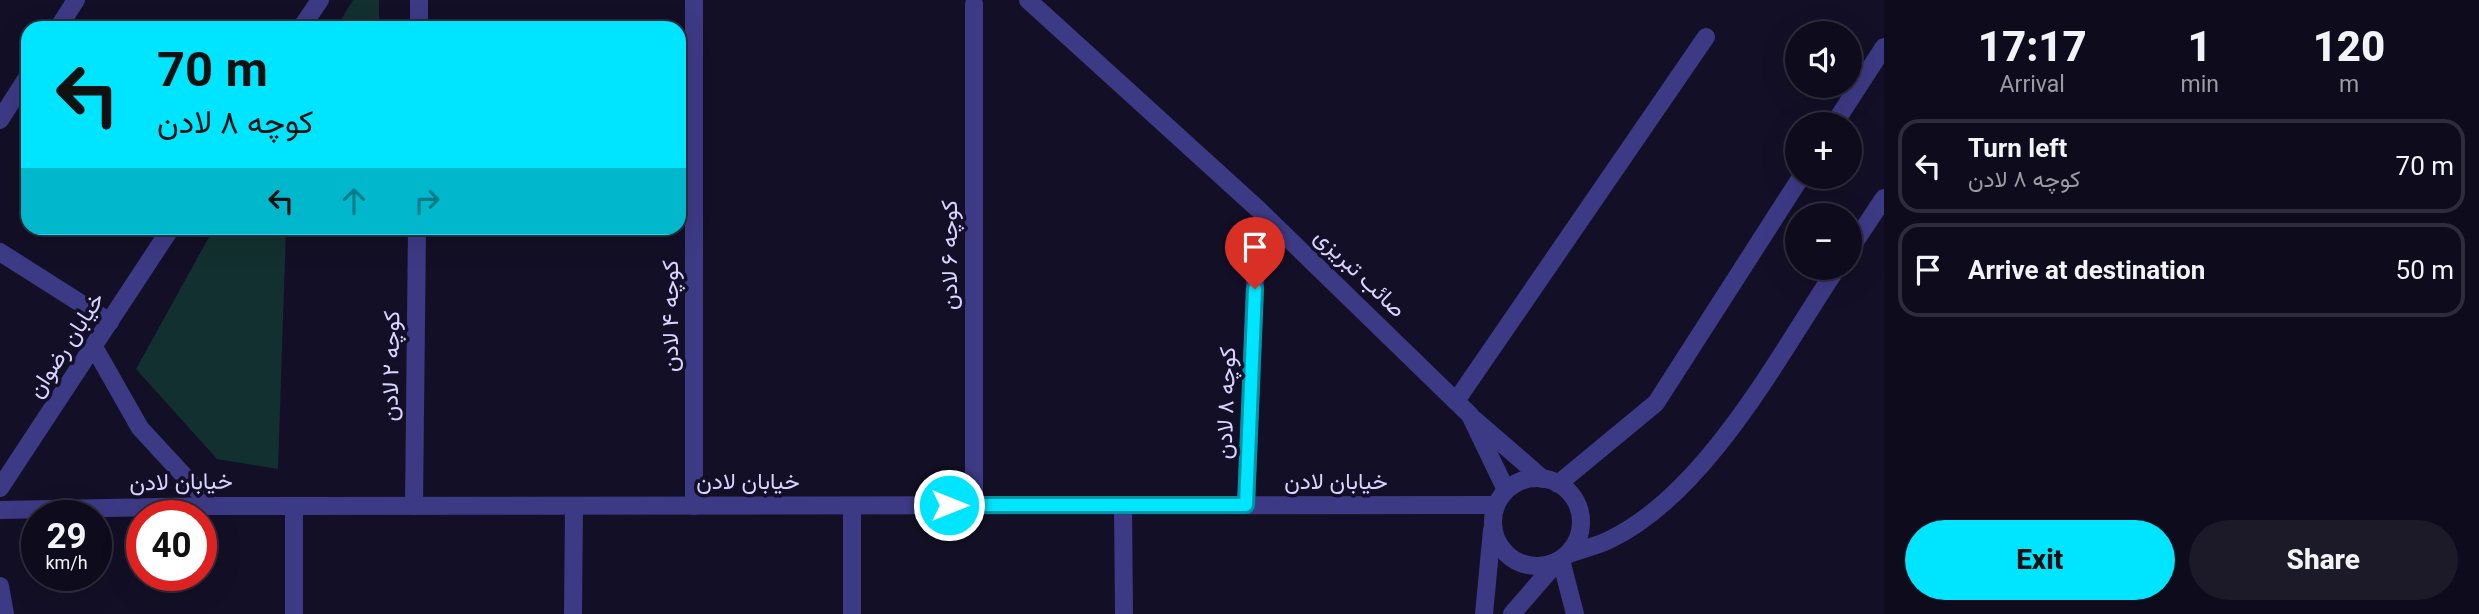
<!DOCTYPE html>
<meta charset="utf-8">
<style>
:root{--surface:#0e0b1c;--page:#1c1929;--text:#f1f3f6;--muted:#9b9ba3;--line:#2e2b3b;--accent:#00e5ff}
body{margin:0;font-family:Roboto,Vazirmatn,sans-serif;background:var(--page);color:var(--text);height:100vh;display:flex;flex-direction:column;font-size:26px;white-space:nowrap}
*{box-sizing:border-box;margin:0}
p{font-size:23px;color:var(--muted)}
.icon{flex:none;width:38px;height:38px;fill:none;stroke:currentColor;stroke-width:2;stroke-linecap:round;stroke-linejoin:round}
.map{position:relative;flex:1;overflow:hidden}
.panel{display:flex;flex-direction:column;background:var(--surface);width:595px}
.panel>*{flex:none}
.top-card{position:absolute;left:21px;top:21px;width:665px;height:214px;border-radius:21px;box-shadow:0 7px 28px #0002,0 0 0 2px var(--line);background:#00e5ff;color:#111;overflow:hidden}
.tools{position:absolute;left:1785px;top:21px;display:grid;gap:14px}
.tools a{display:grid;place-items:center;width:77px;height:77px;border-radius:50%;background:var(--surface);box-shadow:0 7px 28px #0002,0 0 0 2px var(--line);font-size:35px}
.speed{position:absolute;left:21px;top:500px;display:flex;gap:14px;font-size:35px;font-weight:700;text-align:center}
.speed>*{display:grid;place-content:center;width:91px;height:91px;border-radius:50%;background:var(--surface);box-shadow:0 7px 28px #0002,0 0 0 2px var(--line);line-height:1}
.speed small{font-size:18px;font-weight:400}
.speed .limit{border:10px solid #d22;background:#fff;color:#111}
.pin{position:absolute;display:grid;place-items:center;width:60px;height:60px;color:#fff;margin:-72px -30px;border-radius:50% 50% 50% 0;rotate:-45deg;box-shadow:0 0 7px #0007}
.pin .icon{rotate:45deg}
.me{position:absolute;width:77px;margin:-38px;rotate:90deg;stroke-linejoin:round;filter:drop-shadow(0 0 5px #0008)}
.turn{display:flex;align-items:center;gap:24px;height:147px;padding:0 21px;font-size:32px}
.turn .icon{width:91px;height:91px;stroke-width:2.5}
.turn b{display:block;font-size:49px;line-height:60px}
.lanes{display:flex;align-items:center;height:66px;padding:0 21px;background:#0003;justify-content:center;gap:35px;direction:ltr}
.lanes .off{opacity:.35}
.eta{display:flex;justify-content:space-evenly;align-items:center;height:119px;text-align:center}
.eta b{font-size:42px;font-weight:800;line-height:49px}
.primary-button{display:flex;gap:14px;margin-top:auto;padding:14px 21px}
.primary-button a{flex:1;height:80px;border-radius:42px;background:var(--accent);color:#111;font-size:28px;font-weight:800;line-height:80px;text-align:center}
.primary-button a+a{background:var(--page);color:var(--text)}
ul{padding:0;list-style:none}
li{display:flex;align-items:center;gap:21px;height:94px;margin:0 14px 10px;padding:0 7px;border:4px solid var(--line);border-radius:21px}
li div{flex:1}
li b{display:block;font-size:26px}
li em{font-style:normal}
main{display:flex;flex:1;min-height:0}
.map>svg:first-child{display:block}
.green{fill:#12302f}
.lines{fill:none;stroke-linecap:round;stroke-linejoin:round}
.minor{stroke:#3d3a85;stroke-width:18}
.route-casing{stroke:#0095a6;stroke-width:18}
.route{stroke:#00e5ff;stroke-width:12}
.labels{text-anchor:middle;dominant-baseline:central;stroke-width:7;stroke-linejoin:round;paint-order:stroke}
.street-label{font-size:23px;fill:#d9d4ff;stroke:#130f26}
</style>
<main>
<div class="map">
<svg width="1884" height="614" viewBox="0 0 1884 614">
<rect width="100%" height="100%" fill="#130f26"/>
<!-- green -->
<g class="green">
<path d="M353,0H379V28H336Z"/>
<path d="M214,228H286L278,469L217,459L136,369Z"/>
</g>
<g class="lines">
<!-- minor -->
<g class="minor">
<path d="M694,0V506"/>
<path d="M1028,0L1259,210L1470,415L1506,490"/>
<path d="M58,28L76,0"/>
<path d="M301,28L320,0"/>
<path d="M419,28V0"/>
<path d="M0,120L28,76"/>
<path d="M1834,124L1884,47"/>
<path d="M1850,249L1884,198"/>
<path d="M0,252L110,322"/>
<path d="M94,347L140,428L212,506"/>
<path d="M1456,401L1706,37"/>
<path d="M1475,420L1543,479"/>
<circle cx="1537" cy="522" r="44"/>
<path d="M1558,484L1656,403L1801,177"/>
<path d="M0,488L171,228"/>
<path d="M974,505V4"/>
<path d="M1123,505L1124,614"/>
<path d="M1246,505L1256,261"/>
<path d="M294,506V614"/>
<path d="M414,506L417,228"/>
<path d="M0,510L212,506L1496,505"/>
<path d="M1569,554C1582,549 1597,546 1609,540C1706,494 1779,355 1837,268"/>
<path d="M1561,560L1575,614"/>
<path d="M0,586L5,614"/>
<path d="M573,614L574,506"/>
<path d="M852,614V506"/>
<path d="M1484,614L1492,530"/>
<path d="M1512,614L1556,563"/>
</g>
</g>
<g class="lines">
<!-- route casing -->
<g class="route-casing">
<path id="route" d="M949,505H1246L1255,289"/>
</g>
<!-- route -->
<use href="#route" class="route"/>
</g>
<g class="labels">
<!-- street labels -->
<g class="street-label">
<text transform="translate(949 255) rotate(-90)">کوچه ۶ لادن</text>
<text transform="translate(1360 273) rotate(44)">صائب تبریزی</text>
<text transform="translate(670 316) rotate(-90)">کوچه ۴ لادن</text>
<text transform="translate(66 345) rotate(-57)">خیابان رضوان</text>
<text transform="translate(391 366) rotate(-89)">کوچه ۲ لادن</text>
<text transform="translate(1226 403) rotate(-88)">کوچه ۸ لادن</text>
<text x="748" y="481">خیابان لادن</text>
<text x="1336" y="481">خیابان لادن</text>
<text transform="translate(181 482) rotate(-1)">خیابان لادن</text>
</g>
</g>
</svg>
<div class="tools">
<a><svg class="icon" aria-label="sound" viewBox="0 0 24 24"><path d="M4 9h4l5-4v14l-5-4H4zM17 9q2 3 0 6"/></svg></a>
<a>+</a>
<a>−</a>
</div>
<div class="speed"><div>29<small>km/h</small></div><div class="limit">40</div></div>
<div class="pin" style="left:1255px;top:289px;background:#d93025"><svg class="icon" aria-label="arrive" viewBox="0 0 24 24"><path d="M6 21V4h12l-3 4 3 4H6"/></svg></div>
<svg class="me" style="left:949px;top:505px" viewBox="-20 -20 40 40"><circle r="17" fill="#00e5ff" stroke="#fff" stroke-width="3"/><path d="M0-11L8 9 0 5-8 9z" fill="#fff"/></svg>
<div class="top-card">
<div class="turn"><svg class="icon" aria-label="left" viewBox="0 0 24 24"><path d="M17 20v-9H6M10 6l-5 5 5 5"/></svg><div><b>70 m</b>کوچه ۸ لادن</div></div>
<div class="lanes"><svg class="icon" aria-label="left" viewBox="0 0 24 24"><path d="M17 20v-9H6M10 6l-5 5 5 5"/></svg><svg class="icon off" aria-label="ahead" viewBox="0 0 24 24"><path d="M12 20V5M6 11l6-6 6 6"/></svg><svg class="icon off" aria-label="right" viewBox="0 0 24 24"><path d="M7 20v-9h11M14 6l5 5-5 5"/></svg></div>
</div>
</div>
<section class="panel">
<div class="eta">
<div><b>17:17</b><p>Arrival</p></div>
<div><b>1</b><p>min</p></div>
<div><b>120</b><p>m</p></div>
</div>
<ul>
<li><svg class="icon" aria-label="left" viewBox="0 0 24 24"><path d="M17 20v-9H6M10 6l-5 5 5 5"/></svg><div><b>Turn left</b><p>کوچه ۸ لادن</p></div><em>70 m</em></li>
<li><svg class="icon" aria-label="arrive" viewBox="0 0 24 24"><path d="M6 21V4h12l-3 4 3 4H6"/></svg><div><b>Arrive at destination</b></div><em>50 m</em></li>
</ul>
<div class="primary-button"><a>Exit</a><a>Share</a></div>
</section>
</main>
